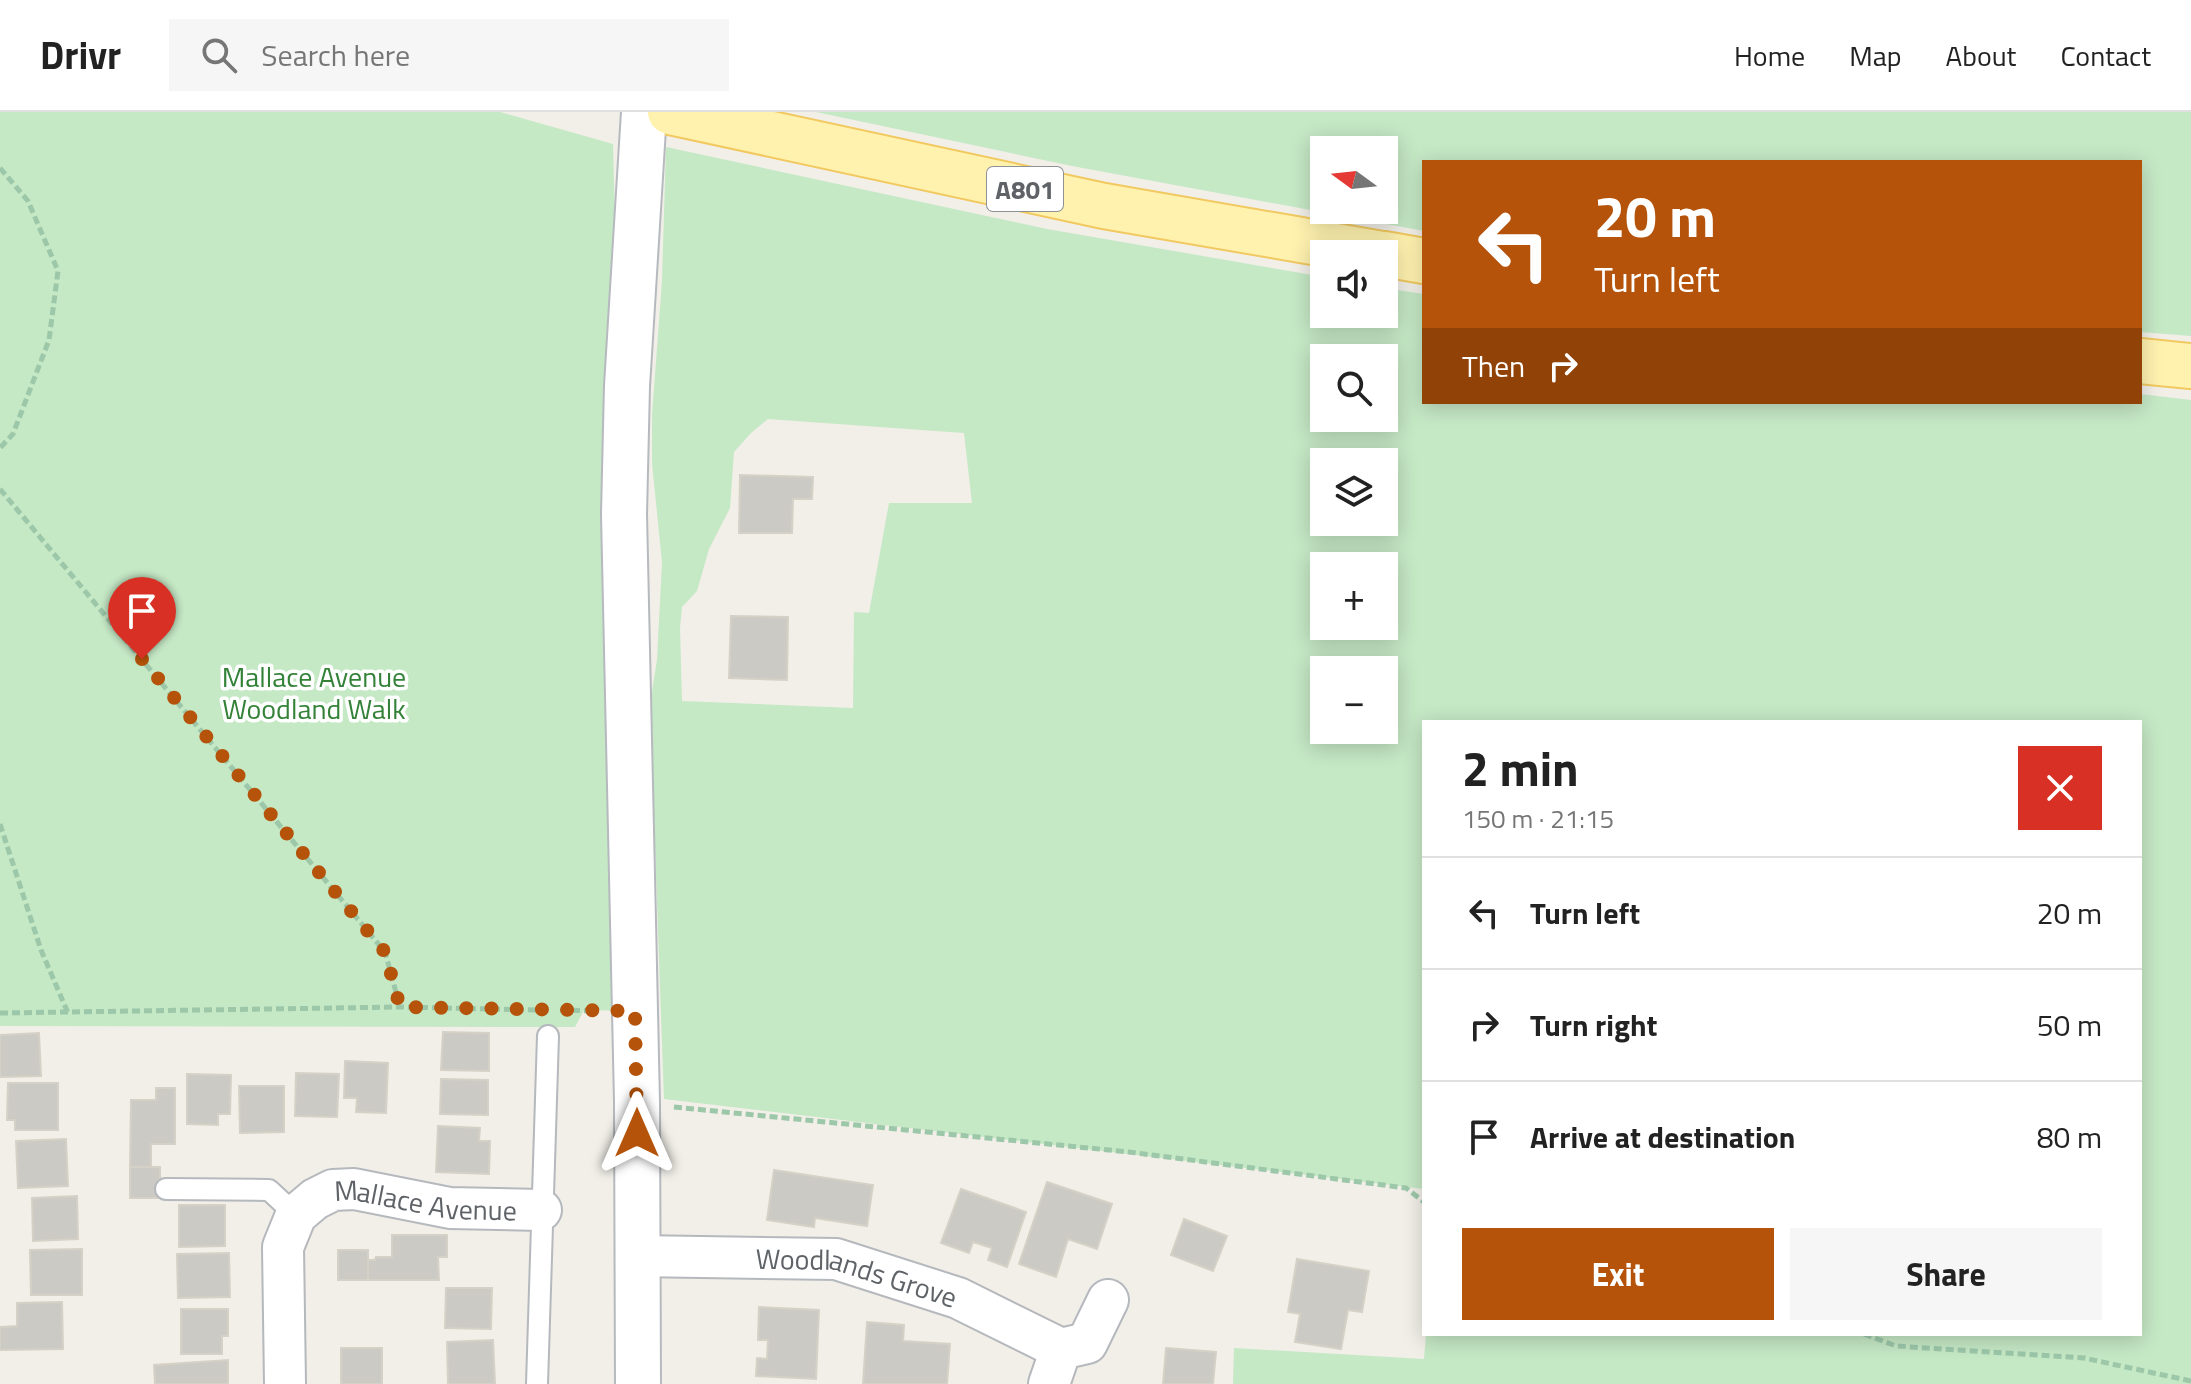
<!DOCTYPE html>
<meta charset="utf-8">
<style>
:root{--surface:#fff;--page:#f6f6f6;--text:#222;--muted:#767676;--line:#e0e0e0;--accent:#b45309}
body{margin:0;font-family:"Titillium Web",sans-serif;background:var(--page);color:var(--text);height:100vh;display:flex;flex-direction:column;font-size:30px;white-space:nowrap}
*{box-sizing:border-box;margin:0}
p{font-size:26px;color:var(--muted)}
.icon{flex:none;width:44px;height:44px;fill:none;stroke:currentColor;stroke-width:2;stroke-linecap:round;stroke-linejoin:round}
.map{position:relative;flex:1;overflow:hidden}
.details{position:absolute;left:1422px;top:608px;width:720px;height:616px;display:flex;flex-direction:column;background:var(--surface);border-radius:0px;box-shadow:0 4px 20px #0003}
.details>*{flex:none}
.hud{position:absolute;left:1422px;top:48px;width:720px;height:244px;border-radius:0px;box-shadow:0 4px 20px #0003;background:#b45309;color:#fff;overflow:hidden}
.needle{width:52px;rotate:285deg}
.tools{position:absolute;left:1310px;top:24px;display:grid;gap:16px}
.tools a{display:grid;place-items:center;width:88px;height:88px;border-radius:0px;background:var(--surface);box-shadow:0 4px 20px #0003;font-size:40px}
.pin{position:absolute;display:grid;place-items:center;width:68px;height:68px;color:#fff;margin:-82px -34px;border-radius:50% 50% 50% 0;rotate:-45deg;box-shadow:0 0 8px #0007}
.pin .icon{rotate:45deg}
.me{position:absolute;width:88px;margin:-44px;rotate:0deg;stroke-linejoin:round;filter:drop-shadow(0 0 6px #0008)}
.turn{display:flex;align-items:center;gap:28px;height:168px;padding:0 40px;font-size:36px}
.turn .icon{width:104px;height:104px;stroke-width:2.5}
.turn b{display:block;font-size:56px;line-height:68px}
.then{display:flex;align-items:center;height:76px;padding:0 40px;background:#0003;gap:16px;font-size:30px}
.round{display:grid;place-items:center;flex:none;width:84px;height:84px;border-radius:0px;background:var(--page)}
.summary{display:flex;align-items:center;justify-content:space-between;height:136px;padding:0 40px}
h1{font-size:48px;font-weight:700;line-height:60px}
.cta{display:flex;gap:16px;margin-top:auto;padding:16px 40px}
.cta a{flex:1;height:92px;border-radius:0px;background:var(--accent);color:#fff;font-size:32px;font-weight:700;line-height:92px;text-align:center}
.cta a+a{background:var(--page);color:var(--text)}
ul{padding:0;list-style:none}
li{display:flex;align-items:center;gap:24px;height:112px;padding:0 40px;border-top:2px solid var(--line)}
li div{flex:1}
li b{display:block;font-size:30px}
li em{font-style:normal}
header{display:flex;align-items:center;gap:48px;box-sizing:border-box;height:112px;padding:0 40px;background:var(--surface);border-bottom:2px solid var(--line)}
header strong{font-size:38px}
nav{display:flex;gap:44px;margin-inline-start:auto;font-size:28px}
.search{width:560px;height:72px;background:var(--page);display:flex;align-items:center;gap:20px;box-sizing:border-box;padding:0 28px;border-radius:0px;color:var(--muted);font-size:30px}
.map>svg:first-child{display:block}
.green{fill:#c5e8c5;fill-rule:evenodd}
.building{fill:#cccac5;stroke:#d6d1c6;stroke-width:2}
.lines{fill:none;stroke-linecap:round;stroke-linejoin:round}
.lane-casing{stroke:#b5b8bc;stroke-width:24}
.street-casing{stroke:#b5b8bc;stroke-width:44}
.secondary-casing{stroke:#b6babf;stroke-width:48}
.primary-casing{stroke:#f2c960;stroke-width:48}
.path{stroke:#9cc7a9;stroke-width:5;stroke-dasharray:8 4;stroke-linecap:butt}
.lane{stroke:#fff;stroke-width:20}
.street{stroke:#fff;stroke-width:40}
.secondary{stroke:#fff;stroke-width:44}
.primary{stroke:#fff2af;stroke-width:44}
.route{stroke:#b45309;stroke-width:14;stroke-dasharray:0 25.2}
.labels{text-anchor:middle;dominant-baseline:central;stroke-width:7;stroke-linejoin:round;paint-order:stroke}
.shield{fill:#fff;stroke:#8f9295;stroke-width:2}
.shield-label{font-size:26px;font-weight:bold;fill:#5f6368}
.park-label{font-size:28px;fill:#348238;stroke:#fff}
.street-label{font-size:28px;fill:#5f6368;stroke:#fff}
</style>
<header>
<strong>Drivr</strong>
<div class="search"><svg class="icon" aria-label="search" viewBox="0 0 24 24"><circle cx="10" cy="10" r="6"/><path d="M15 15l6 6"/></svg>Search here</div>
<nav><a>Home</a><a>Map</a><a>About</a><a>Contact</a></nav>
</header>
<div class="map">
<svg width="2191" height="1272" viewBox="0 0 2191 1272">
<rect width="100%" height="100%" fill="#f1efe8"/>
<!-- green -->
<g class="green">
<path d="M0,0H500L613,32L635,899L584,898L575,915L0,914Z"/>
<path d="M816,0H2191V224L2140,220V50H1424V119L1072,54ZM1324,38H1384V98H1324Z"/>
<path d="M666,35L1047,117L1324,165V202H1384V176L1424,182V290H2140V282L2191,288V1272H1233L1234,1236L1424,1247L1426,1222H2140V610H1424V1077L664,987L650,592L657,548L662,450L652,351V303L662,169ZM1324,246H1384V306H1324ZM768,307L964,321L972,391H889L869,501L854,500L853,596L682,589L680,516L682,495L697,479L709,437L730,396L734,340L752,320ZM1324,350H1384V410H1324ZM1324,454H1384V514H1324ZM1384,558V618H1324V558Z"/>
</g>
<!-- building -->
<g class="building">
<path d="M740,363L813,365L812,387H793L792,421H739Z"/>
<path d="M731,504L788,505L787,568L729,566Z"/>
<path d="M443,920L489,921V959L441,958Z"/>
<path d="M39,921L41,964L0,965V923Z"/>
<path d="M345,949L388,951L386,1001L356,1000L357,986H344Z"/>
<path d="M296,961L339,962L337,1005L295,1004Z"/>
<path d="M187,962L231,963L230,1002H218V1013L187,1012Z"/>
<path d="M441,967L488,968V1003L440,1002Z"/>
<path d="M8,971H58V1018H15V1008H7Z"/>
<path d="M239,974H284V1020L240,1021Z"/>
<path d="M156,976H175V1032H151V1055H130L131,988H156Z"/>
<path d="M438,1014L480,1016L479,1029H490L489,1062L436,1060Z"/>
<path d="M66,1027L68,1074L18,1076L16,1029Z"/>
<rect x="130" y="1055" width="30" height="31"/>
<path d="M774,1058L873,1073L867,1114L815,1106L814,1115L767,1108Z"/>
<path d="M1047,1070L1112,1092L1097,1137L1068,1127L1056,1165L1019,1152Z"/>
<path d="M961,1077L1026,1100L1007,1155L988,1148L992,1136L973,1130L969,1141L941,1131Z"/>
<path d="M77,1084L78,1127L33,1129L32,1086Z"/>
<path d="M179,1093H225V1134L179,1135Z"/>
<path d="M1184,1107L1227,1124L1213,1159L1171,1143Z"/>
<path d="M392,1123H447V1145H438L439,1168H368V1148H375L376,1145H392Z"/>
<path d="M82,1137V1183H31L30,1138Z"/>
<rect x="338" y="1138" width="30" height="30"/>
<path d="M229,1141L230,1185L178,1186L177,1142Z"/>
<path d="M1297,1147L1369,1159L1362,1200L1348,1198L1341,1237L1295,1230L1300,1202L1288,1200Z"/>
<path d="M446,1176H492L491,1217L445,1216Z"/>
<path d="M62,1190L63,1237L0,1238V1215L17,1214V1191Z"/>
<path d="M759,1195L819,1198L816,1267L756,1264L757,1246L767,1247L768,1228H758Z"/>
<path d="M181,1197H228V1224H222V1242H181Z"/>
<path d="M867,1210L904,1213L903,1229L950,1232L947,1272H863Z"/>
<path d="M493,1228L495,1272H448L447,1230Z"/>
<rect x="341" y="1236" width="41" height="36"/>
<path d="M1166,1236L1216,1240L1213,1272H1163Z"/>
<path d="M228,1248V1272H155L154,1253Z"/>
</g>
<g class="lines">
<!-- lane casing -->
<g class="lane-casing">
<g id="lane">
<path d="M166,1077L269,1078L296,1103"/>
<path d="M537,1272L548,924"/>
</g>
</g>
<!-- street casing -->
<g class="street-casing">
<g id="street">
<path id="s1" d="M637,1144L836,1147L958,1186L1061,1237"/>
<path id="s2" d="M285,1272L283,1135L296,1103L315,1087L333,1078L354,1077L450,1096L541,1098"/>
<path d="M1049,1272L1061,1237L1087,1231L1108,1188"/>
</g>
</g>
<!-- secondary casing -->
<g class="secondary-casing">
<path id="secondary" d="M638,1272L637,990L624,402L627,274L644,0"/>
</g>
<!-- primary casing -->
<g class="primary-casing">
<g id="primary">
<path d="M670,0L1104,94L1382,142"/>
<path d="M1384,142L1424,149"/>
<path d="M2140,249L2191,254"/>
</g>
</g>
<!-- path -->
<g class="path">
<path d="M0,56L28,89L58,159L49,228L13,322L0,336"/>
<path d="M0,377L385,840L400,895"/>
<path d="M0,712L41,838L68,901"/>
<path d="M560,898L598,899"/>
<path d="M0,901L400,895L538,898"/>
<path d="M674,995L1129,1040L1406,1076L1424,1090"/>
<path d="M1864,1222L1896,1234L2084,1246L2191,1269"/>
</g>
<!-- lane -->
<use href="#lane" class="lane"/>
<!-- street -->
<use href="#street" class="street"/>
<!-- secondary -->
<use href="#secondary" class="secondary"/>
<!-- primary -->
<use href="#primary" class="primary"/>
</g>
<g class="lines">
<!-- route -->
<path class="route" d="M142,547L385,840L400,895L635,899L637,1021"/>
</g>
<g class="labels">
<!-- shield labels -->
<rect class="shield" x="987" y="55" width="76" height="44" rx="6"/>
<g class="shield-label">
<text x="1025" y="77">A801</text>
</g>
<!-- park labels -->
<g class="park-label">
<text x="314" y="564">Mallace Avenue<tspan x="314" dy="32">Woodland Walk</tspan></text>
</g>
<!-- street labels -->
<g class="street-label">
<text stroke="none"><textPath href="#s2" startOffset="310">Mallace Avenue</textPath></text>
<text stroke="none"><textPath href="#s1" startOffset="222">Woodlands Grove</textPath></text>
</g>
</g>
</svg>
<div class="tools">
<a><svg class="needle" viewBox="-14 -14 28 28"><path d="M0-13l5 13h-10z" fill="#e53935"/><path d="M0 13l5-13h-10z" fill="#767676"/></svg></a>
<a><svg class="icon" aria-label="sound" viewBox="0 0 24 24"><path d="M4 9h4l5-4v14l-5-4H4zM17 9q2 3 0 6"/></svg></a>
<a><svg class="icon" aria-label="search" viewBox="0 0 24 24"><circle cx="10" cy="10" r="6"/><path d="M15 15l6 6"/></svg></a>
<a><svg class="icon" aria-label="layers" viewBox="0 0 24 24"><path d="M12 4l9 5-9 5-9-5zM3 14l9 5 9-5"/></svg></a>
<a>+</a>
<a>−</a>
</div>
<div class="pin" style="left:142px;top:547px;background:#d93025"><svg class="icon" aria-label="arrive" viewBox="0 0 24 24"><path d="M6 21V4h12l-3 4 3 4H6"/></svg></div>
<svg class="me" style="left:637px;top:1021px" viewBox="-20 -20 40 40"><path d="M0-17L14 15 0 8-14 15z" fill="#b45309" stroke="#fff" stroke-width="4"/></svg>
<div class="hud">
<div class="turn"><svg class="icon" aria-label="left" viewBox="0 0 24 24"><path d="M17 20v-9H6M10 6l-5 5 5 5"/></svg><div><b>20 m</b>Turn left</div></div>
<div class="then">Then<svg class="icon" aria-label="right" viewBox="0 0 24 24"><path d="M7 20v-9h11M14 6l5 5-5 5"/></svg></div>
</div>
<section class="details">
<div class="summary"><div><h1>2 min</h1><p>150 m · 21:15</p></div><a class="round" style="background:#d93025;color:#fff"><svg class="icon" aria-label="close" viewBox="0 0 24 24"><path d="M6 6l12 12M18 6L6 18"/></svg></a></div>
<ul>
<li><svg class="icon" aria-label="left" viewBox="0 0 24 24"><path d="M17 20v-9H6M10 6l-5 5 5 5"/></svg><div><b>Turn left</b></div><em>20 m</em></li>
<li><svg class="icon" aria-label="right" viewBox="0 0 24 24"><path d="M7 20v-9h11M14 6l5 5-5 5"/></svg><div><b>Turn right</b></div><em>50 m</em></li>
<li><svg class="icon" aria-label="arrive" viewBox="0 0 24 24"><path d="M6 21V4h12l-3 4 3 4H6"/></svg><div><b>Arrive at destination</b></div><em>80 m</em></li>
</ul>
<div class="cta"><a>Exit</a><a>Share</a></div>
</section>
</div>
